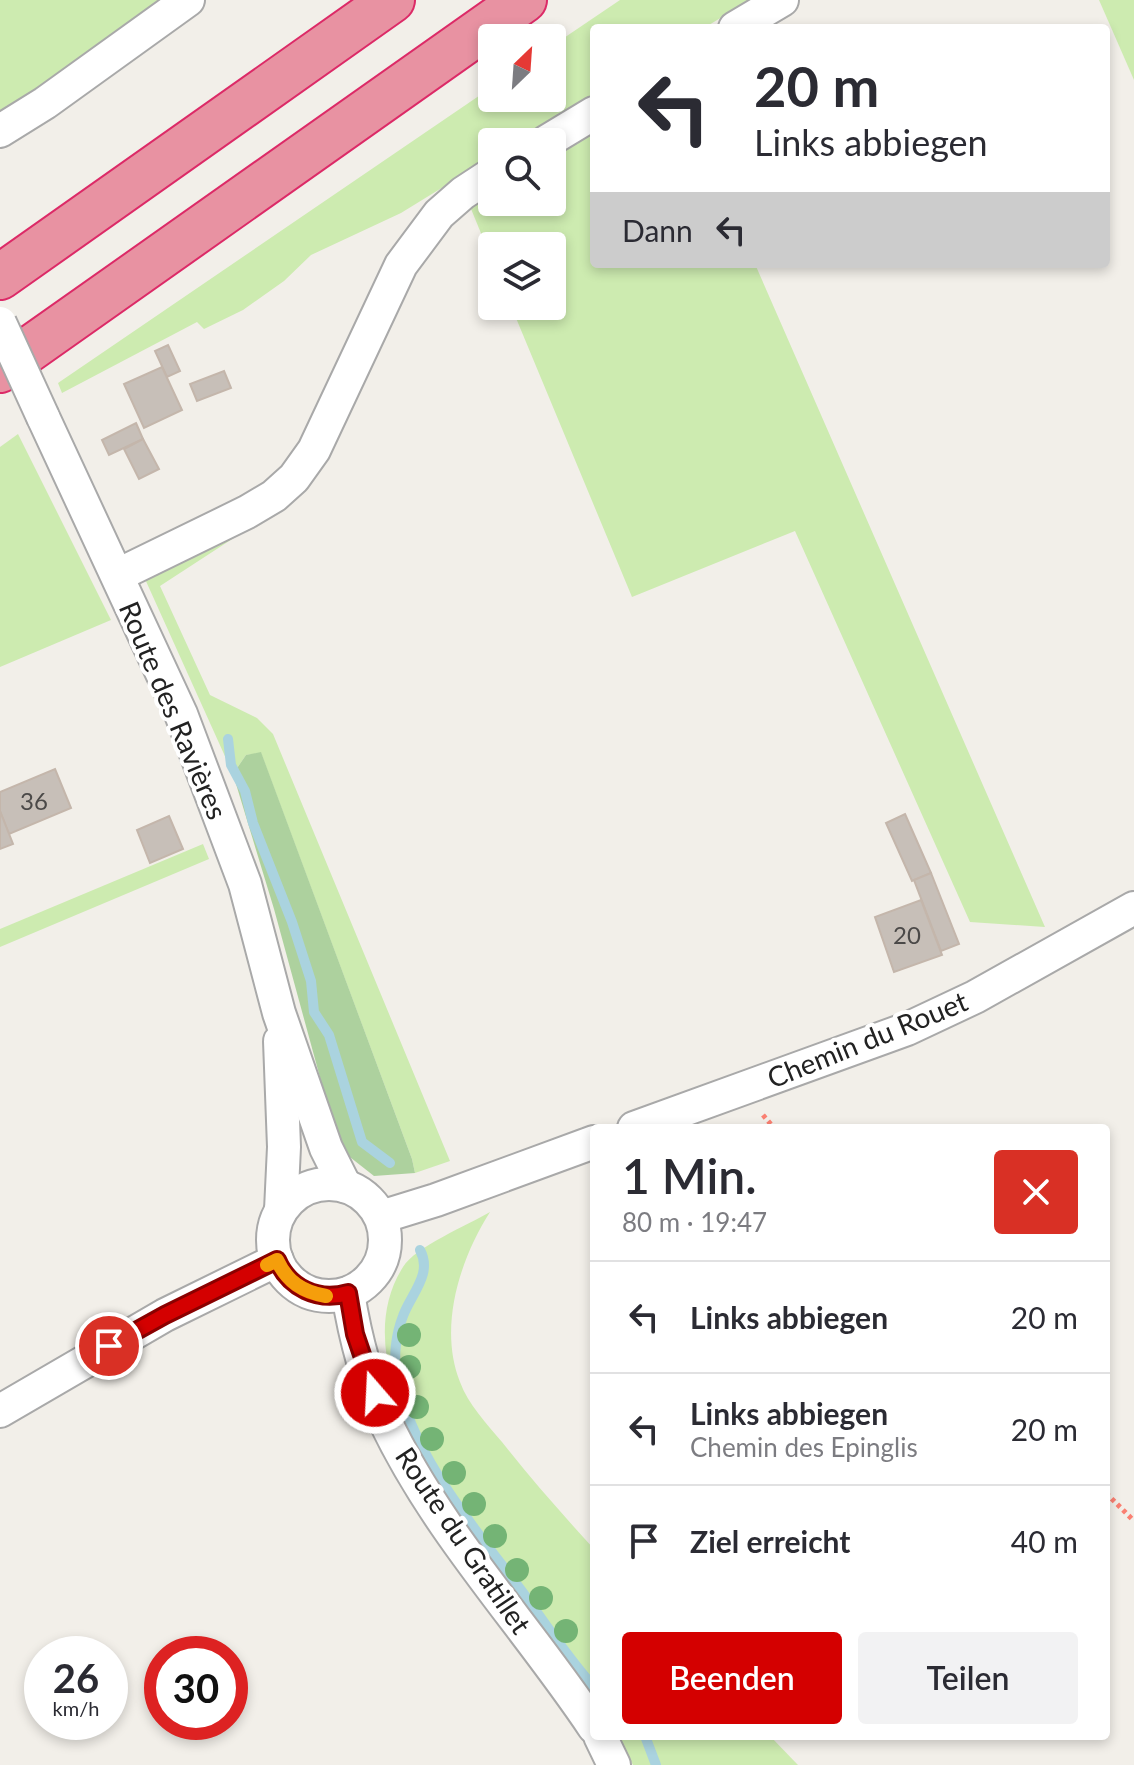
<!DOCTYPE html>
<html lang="de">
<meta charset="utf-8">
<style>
:root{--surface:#fff;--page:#f2f2f3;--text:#2b2b33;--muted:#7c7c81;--line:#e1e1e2;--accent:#d40000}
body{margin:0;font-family:Lato,sans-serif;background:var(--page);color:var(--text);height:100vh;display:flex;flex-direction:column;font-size:30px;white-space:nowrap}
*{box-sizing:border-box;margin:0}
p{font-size:26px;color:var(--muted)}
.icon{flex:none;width:44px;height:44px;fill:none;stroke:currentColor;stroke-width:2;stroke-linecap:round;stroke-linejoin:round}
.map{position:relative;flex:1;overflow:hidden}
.panel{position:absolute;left:590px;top:1124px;width:520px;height:616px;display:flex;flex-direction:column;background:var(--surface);border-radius:8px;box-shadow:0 4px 12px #0003}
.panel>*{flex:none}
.guide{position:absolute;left:590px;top:24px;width:520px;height:244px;border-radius:8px;box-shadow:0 4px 12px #0003;background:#fff;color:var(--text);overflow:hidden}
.needle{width:52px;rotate:25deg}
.controls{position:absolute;left:478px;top:24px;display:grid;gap:16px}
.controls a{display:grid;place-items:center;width:88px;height:88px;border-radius:8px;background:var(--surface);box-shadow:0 4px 12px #0003;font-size:40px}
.speed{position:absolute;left:24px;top:1636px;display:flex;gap:16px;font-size:40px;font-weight:700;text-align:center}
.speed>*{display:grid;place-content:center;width:104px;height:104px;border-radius:50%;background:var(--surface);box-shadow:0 4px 12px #0003;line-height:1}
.speed small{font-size:20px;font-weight:400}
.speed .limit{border:12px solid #d22;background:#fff;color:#111}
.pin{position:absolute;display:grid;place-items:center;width:68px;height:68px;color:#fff;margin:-34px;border:4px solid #fff;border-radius:50%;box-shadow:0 2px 8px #0007}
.me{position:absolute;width:88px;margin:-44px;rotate:341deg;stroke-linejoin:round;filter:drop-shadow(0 0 6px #0008)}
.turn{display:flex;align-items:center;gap:28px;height:168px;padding:0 32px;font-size:36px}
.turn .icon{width:104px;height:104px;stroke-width:2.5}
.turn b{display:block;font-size:56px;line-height:68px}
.then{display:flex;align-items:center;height:76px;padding:0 32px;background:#0003;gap:16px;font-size:30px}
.round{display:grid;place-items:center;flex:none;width:84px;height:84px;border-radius:8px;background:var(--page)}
.summary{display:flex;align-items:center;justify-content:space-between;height:136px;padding:0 32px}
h1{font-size:48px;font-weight:600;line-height:60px}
.cta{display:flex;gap:16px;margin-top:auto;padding:16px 32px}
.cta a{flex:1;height:92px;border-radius:8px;background:var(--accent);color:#fff;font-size:32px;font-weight:600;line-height:92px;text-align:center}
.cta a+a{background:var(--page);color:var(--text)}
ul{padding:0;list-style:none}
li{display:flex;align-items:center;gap:24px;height:112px;padding:0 32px;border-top:2px solid var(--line)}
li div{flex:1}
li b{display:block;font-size:30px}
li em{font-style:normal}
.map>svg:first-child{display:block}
.grass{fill:#cdebb0}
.forest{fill:#add19e}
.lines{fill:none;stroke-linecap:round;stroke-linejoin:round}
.stream{stroke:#aad3df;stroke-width:10}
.building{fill:#c7bfb8;stroke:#c4b6ab;stroke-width:2}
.minor-casing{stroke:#a9a9a9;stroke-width:36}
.highway-casing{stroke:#dc2a67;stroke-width:48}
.path{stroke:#fa8072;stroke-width:5;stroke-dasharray:4 4;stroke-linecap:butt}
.minor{stroke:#fff;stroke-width:32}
.highway{stroke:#e892a2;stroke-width:44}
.minor-bridge-casing{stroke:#a9a9a9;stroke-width:36;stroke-linecap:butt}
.minor-bridge{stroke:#fff;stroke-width:32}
.tree{fill:#74b475}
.route-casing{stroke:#8a0000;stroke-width:20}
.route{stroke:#d40000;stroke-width:14}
.slow{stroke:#f59e0b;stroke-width:14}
.labels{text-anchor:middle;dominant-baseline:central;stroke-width:8;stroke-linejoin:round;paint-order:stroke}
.number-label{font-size:24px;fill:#4b4948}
.street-label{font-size:28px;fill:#222;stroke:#fff}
</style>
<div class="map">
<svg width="1134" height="1765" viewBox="0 0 1134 1765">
<rect width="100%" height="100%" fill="#f2efe9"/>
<!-- grass -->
<g class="grass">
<path d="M0,0H188L0,131Z"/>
<path d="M620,0H750L704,28H594V95L517,142H492V157L401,213L311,255L284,281L243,310L204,329L197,322L62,393L58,383L492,87V98H552V46Z"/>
<path d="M1099,0H1134V80Z"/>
<path d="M594,130V264H755L1045,927L970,922L795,531L632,597L511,306H552V246H492V260L469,204L492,191V202H552V155Z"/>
<path d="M18,434L111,620L0,667V447Z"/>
<path d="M283,506L160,586L210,695L257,718L273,734L450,1161L415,1173L412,1159L261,753L246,755L233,774L145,579Z"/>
<path d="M203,844L209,859L0,947V929Z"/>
<path d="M490,1212C460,1259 438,1327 460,1382C468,1404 487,1424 502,1442C531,1479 562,1514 594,1549V1697C566,1660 538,1622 510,1584C453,1509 341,1365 403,1267C415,1247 468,1225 490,1212Z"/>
<path d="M617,1736H770L798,1765H633Z"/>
</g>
<!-- forest -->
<path class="forest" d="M261,752L412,1159L415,1173L374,1176L346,1154L321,1081L274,909L233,774L246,755Z"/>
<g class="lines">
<!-- stream -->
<g class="stream">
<path d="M228,739L231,765L245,791L253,823L292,922L311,981L314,1012L329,1035L362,1142L390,1163"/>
<path d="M420,1250C433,1274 411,1294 403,1316C396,1334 393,1357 397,1376C410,1453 475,1529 521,1590C545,1623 567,1657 594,1687"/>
<path d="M645,1736L656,1765"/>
</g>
</g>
<!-- building -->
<g class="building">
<path d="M168,345L180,371L167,377L155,351Z"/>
<path d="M162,367L182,410L144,428L124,384Z"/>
<path d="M224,371L231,388L197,401L190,384Z"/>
<path d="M136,423L143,439L109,455L102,440Z"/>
<path d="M143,439L159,469L139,479L124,449Z"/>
<path d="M55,769L71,808L9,834L0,811V792Z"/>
<path d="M0,811L13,844L0,849Z"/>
<path d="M905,814L931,873L912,881L886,823Z"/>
<path d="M169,816L183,849L150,863L137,830Z"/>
<path d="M931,873L959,944L941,951L914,880Z"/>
<path d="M921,900L942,955L894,972L875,917Z"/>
</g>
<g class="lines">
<!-- minor casing -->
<g class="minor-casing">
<g id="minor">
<path d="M735,28L782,0"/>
<path d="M0,131L45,103L188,0"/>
<path d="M546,142L594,113"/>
<path d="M43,417L181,714L245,884L279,1013L326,1148L345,1186"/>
<path d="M118,575L247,512L274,496L294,478L314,450L401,265L439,214L463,193L492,174"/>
<path d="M280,1041L284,1147L281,1210"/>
<path d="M634,1128L907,1029L975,997L1134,908"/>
<circle cx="329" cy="1240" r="56"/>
<path d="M381,1217L436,1200L594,1142"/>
<path d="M348,1293C355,1337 366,1380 385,1421C438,1533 526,1625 594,1727"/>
<path d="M0,1411L165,1315L277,1260"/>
<path d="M600,1736L614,1765"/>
</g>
</g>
<!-- highway casing -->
<g class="highway-casing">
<g id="highway">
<path d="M0,277L392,0"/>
<path d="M0,370L524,0"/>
</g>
</g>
<!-- path -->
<g class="path">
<path d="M763,1115L774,1128"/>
<path d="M1106,1493L1134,1521"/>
</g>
<!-- minor -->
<use href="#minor" class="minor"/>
<!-- highway -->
<use href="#highway" class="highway"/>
<!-- minor-bridge casing -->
<g class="minor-bridge-casing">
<path id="minor-bridge" d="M0,323L43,417"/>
</g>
<!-- minor-bridge -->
<use href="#minor-bridge" class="minor-bridge"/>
</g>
<!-- trees -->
<g class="tree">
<circle cx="409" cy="1335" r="12"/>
<circle cx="409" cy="1367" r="12"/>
<circle cx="417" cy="1407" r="12"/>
<circle cx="432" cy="1439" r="12"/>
<circle cx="454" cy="1473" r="12"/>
<circle cx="474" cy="1504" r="12"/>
<circle cx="495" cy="1536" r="12"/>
<circle cx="517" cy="1570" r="12"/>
<circle cx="541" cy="1598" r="12"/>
<circle cx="566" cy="1631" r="12"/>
</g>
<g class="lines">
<!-- route casing -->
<g class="route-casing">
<path id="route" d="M109,1346L165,1315L277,1260C289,1288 318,1302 348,1293L355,1334L375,1393"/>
</g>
<!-- route -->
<use href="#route" class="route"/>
<!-- slow -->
<path class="slow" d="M267,1265L277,1260C287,1282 303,1292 326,1296"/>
</g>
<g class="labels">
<!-- number labels -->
<g class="number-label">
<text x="34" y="800">36</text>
<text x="907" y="934">20</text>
</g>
<!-- street labels -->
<g class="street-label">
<text transform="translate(174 710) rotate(67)">Route des Ravières</text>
<text transform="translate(867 1039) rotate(-22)">Chemin du Rouet</text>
<text transform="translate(464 1540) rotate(56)">Route du Gratillet</text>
</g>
</g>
</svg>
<div class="controls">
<a><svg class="needle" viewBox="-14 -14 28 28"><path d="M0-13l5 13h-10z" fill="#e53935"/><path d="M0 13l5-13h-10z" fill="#7c7c81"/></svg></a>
<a><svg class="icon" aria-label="search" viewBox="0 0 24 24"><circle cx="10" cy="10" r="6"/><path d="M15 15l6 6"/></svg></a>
<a><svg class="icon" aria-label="layers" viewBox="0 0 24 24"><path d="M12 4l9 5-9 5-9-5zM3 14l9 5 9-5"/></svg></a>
</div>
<div class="speed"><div>26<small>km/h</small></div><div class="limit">30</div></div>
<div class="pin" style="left:109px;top:1346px;background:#d93025"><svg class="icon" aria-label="arrive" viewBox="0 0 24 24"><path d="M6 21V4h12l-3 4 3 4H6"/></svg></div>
<svg class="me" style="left:375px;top:1393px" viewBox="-20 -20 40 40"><circle r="17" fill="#d40000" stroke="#fff" stroke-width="3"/><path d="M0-11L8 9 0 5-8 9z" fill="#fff"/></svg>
<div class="guide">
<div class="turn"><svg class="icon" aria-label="left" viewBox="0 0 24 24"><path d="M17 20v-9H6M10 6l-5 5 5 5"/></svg><div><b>20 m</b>Links abbiegen</div></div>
<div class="then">Dann<svg class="icon" aria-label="left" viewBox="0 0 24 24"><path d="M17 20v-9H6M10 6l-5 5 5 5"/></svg></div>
</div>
<section class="panel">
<div class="summary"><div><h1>1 Min.</h1><p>80 m · 19:47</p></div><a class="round" style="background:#d93025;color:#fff"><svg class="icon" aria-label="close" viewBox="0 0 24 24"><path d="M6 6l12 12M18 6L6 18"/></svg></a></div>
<ul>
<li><svg class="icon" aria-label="left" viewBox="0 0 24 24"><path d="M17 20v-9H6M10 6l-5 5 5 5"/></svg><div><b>Links abbiegen</b></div><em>20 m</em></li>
<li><svg class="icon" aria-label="left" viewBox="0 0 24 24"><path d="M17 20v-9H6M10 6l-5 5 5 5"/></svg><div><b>Links abbiegen</b><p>Chemin des Epinglis</p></div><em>20 m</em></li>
<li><svg class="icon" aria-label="arrive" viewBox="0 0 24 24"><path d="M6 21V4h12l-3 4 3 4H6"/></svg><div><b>Ziel erreicht</b></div><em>40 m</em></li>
</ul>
<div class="cta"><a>Beenden</a><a>Teilen</a></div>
</section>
</div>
